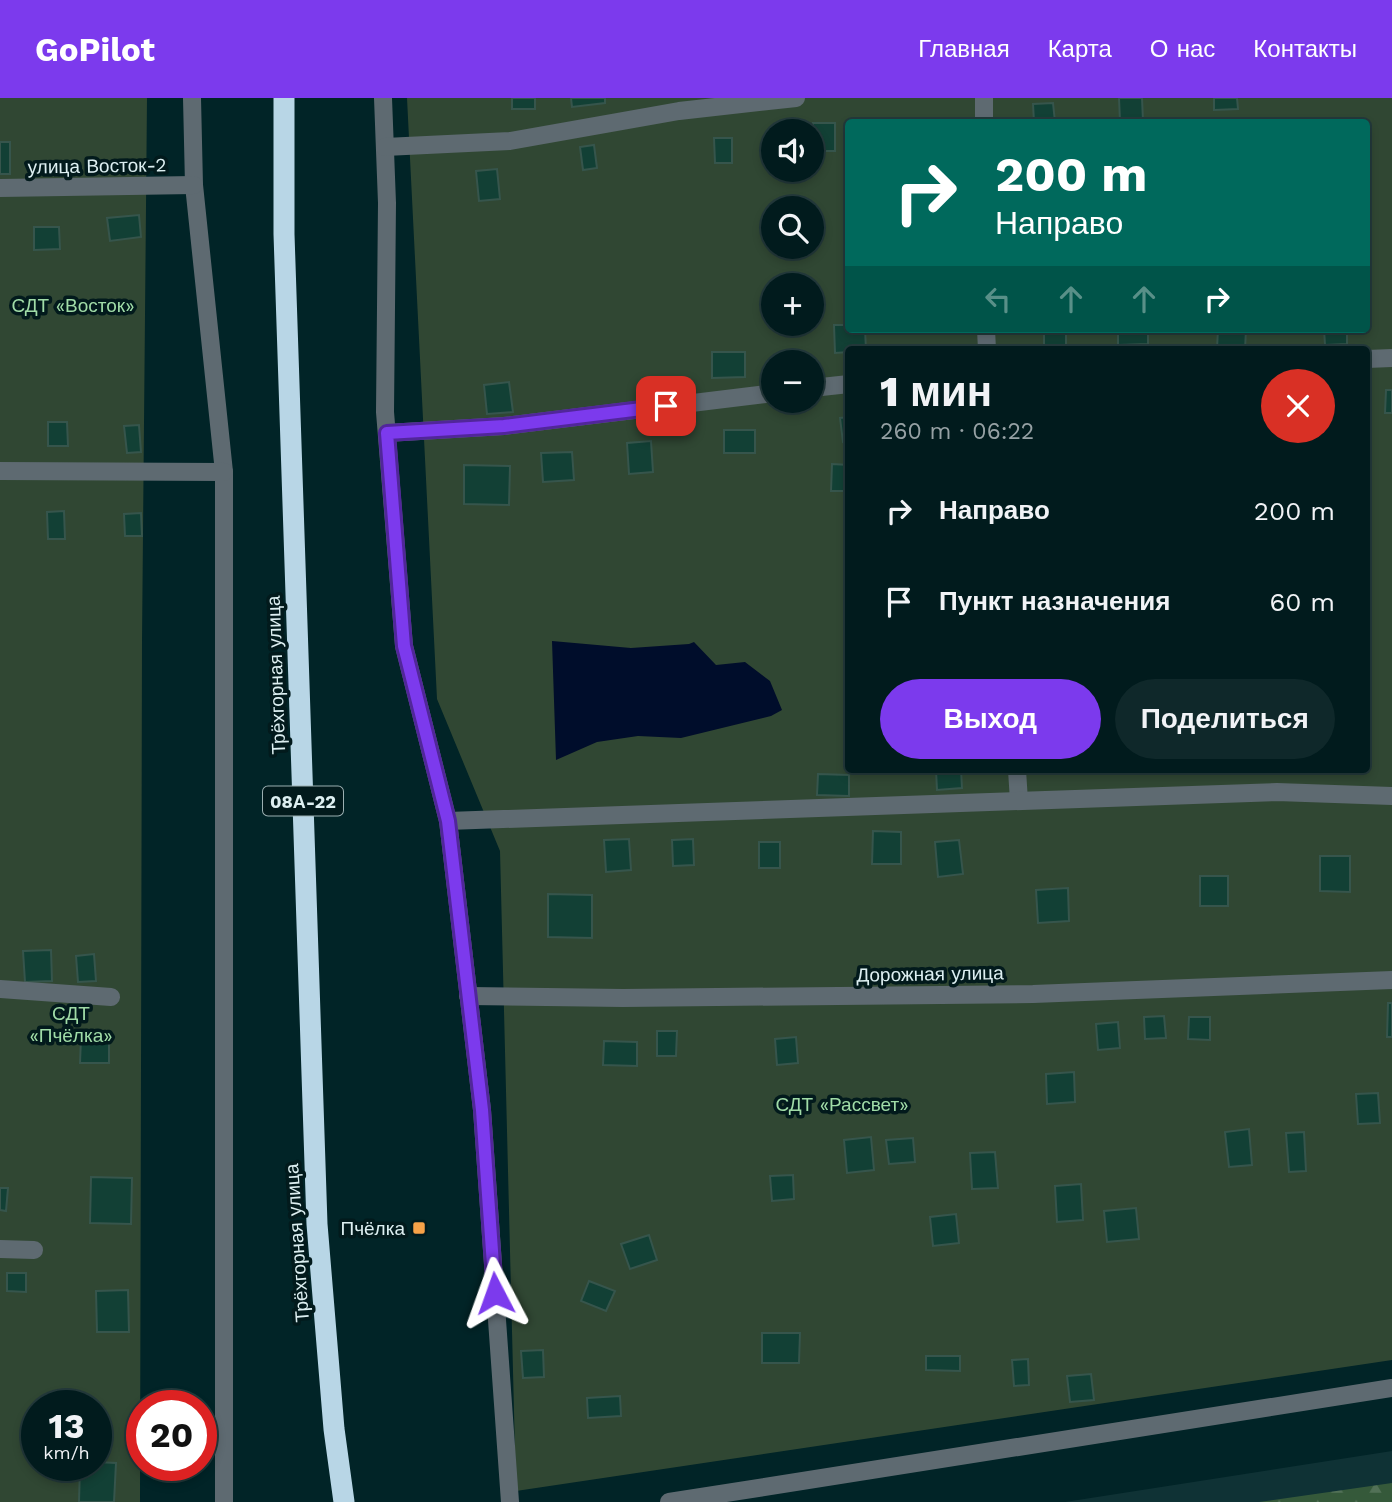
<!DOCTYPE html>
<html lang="ru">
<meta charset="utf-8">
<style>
:root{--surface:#011b1d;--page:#0f282a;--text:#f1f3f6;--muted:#96a1a4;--line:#23393b;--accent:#7c3aed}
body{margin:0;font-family:"Work Sans",sans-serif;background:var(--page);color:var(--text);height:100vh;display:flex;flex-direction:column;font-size:26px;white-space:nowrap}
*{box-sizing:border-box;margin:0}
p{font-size:23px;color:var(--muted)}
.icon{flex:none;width:38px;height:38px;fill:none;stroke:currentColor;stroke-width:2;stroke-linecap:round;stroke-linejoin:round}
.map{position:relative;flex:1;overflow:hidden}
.panel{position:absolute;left:845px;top:248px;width:525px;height:427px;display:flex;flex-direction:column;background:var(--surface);border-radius:7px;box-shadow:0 4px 10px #0003,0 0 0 2px var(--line)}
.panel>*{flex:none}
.hud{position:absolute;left:845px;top:21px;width:525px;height:214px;border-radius:7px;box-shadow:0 4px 10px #0003,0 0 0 2px var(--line);background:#00695c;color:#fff;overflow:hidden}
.buttons{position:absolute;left:761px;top:21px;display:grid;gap:14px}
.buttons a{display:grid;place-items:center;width:63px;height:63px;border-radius:50%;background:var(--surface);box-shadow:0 4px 10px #0003,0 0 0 2px var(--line);font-size:35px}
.speed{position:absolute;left:21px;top:1292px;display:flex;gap:14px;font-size:35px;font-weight:700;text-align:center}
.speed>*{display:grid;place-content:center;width:91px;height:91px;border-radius:50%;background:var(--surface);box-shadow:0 4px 10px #0003,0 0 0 2px var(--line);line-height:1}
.speed small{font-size:18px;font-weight:400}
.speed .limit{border:10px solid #d22;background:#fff;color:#111}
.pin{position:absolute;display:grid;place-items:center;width:60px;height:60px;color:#fff;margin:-30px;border-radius:14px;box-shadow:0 4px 10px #0006}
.me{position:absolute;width:77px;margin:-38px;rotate:356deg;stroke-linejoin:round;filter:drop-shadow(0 0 5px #0008)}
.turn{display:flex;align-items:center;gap:24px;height:147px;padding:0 35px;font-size:32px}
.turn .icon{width:91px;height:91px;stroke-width:2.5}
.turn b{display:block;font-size:49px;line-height:60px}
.lanes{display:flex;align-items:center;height:66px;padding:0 35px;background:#0003;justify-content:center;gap:35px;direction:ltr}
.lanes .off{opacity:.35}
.round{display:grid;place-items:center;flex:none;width:74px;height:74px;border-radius:37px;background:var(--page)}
.overview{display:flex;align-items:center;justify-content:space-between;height:119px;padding:0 35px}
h1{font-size:42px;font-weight:800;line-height:52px}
.cta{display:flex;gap:14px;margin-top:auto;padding:14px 35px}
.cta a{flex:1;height:80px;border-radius:42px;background:var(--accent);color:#fff;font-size:28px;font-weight:800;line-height:80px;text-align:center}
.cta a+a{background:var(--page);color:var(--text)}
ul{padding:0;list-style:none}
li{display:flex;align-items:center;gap:21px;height:91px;padding:0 35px}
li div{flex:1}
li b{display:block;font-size:26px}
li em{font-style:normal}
header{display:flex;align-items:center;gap:42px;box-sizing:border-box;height:98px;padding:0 35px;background:var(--accent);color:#fff}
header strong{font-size:33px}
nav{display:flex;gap:38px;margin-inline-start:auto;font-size:24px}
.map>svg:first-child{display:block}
.built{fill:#0f3235}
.green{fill:#304733;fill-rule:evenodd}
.forest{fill:url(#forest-firs)}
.water{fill:#000d2b}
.building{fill:#124035;stroke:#36554c;stroke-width:2}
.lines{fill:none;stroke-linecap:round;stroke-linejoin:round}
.minor{stroke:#5e6a71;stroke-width:18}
.highway{stroke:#b8d6e6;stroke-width:21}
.route-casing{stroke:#51269a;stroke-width:18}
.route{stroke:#7c3aed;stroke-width:12}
.poi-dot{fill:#f7a248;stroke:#021a1c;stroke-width:2.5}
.labels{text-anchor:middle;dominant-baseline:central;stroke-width:7;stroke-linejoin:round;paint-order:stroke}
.shield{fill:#021a1c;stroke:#9bafb1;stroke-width:2}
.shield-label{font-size:18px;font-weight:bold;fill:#ddeff1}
.street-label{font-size:19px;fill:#ddeff1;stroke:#021a1c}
.park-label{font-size:19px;fill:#a0dca7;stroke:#021a1c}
.poi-label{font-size:19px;fill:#ddeff1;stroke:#021a1c;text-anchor:end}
</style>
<header>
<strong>GoPilot</strong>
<nav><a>Главная</a><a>Карта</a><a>О нас</a><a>Контакты</a></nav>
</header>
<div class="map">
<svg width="1392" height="1404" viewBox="0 0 1392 1404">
<defs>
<pattern id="forest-firs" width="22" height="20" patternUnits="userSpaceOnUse" patternTransform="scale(1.75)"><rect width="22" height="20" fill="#35593a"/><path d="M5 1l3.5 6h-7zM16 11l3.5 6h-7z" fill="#527157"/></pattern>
</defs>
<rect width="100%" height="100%" fill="#012427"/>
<!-- built -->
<path class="built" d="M1392,1353V1404H1065Z"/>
<!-- green -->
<g class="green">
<path d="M0,0H147L142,544L140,1404H0ZM37,1307H96V1367H37Z"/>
<path d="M407,0H1392V1262L516,1393L500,753L437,601ZM849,24H1367V231H849ZM774,33H812V72H774ZM774,110H812V149H774ZM774,187H812V226H774ZM849,252H1367V672H849ZM774,264H812V303H774Z"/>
</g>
<!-- forest -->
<path class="forest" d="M1392,1385V1404H1259Z"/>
<!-- water -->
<path class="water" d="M552,543L631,550L689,546L694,544L716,567L745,564L770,583L782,612L771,618L681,640L638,638L597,644L556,662Z"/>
<!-- building -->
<g class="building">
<rect x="512" y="0" width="23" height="11"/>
<path d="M571,0H605V5L572,9Z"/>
<path d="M1119,0H1142L1143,23H1120Z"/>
<path d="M1214,0H1237L1238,11L1214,12Z"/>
<path d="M1053,5L1055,24H1034L1033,6Z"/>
<rect x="813" y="25" width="22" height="28"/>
<path d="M714,40H732V65H715Z"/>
<rect x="0" y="44" width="10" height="32"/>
<path d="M594,47L597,70L583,72L580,49Z"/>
<path d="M497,71L500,101L479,103L476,73Z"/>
<path d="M139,117L141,139L110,143L107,120Z"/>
<path d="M34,129H59L60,151L34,152Z"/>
<path d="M834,227H849V231H865L866,252H849V254L835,255Z"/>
<rect x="1044" y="231" width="22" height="21"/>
<path d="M1118,231H1148V246L1118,247Z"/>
<path d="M1218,231H1246L1245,252L1217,251Z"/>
<path d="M1324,231H1347V246L1325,247Z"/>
<path d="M931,248V252H908V250Z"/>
<path d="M712,254H745V279L712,280Z"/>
<path d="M509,284L513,314L487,316L484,287Z"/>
<path d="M1386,292H1392V315H1385Z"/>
<path d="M849,319V343L843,344L840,320Z"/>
<path d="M48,324H67L68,348H48Z"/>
<path d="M139,327L141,354L127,355L124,328Z"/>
<rect x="724" y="332" width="31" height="23"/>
<path d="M651,343L653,374L629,376L627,345Z"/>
<path d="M572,354L574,382L543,384L541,355Z"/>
<path d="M832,366L849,367V393H831Z"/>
<path d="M464,367L510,368L509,407L464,406Z"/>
<path d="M64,413L65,441H48L47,414Z"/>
<path d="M141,415L142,438H125L124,416Z"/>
<path d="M936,672H961L962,690L937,692Z"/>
<path d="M818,676L849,677V698L817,697Z"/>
<path d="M873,733L901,734V766H872Z"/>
<path d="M629,741L631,772L606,774L604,742Z"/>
<path d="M693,741L694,767L673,768L672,742Z"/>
<path d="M959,742L963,776L938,779L935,744Z"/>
<rect x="759" y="744" width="21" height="26"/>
<path d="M1320,758H1350V794L1320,793Z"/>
<rect x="1200" y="778" width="28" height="30"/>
<path d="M1068,790L1069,823L1038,825L1036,792Z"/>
<path d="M548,796L592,797V840L548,839Z"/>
<path d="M51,852L52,883L25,884L23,853Z"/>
<path d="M94,856L96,883L78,884L76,858Z"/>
<path d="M1388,905H1392V939H1387Z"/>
<path d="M1164,918L1166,940L1145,941L1144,919Z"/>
<path d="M1189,919H1210V942L1188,941Z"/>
<path d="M1118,924L1120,950L1098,952L1096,926Z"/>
<path d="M657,933H677L676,958H657Z"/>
<path d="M796,939L798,965L777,967L775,941Z"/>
<path d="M81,940H109V965H80Z"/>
<path d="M604,943L637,944V968L603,967Z"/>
<path d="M1074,974L1075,1004L1047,1006L1046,976Z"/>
<path d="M1378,995L1380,1025L1358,1026L1356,996Z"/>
<path d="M1249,1031L1252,1067L1229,1069L1225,1034Z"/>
<path d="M1304,1034L1306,1073L1289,1074L1286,1035Z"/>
<path d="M871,1039L874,1072L847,1075L844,1042Z"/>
<path d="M913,1040L915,1064L889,1066L886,1042Z"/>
<path d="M995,1054L998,1090L972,1091L970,1055Z"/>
<path d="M793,1077L794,1101L772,1103L770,1078Z"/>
<path d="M91,1079L132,1080L131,1126L90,1125Z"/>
<path d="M1081,1086L1083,1122L1057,1124L1055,1088Z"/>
<path d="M0,1090H8L6,1113L0,1112Z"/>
<path d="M1136,1110L1139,1141L1107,1144L1104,1113Z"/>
<path d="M956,1116L959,1145L933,1148L930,1119Z"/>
<path d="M649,1137L657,1162L630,1171L621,1146Z"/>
<path d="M7,1175H26V1194L7,1193Z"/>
<path d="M589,1183L615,1193L606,1213L581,1203Z"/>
<path d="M128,1192L129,1234H97L96,1193Z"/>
<path d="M762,1235H800L799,1265H762Z"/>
<path d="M543,1252L544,1279L523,1280L521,1253Z"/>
<path d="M926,1258H960V1273L926,1272Z"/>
<path d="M1028,1261L1029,1287L1014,1288L1012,1262Z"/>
<path d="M1091,1276L1094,1302L1070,1304L1067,1278Z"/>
<path d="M620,1298L621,1318L588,1320L587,1300Z"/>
<path d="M96,1364L116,1365L114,1404H79L80,1367H96Z"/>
</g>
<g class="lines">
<!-- minor -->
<g class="minor">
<path d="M192,0L194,87L224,374V1404"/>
<path d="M383,0L387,105L385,314L404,548L448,723L482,1012L510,1404"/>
<path d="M984,0V24"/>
<path d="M385,49L510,43L679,13L796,0"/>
<path d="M0,90L194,87"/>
<path d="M986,231L987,252"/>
<path d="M1367,261L1392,260"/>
<path d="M812,290L849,286"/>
<path d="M387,335L504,328L774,295"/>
<path d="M0,373L224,374"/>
<path d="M1017,672L1019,703"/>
<path d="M448,723L1277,694L1392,698"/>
<path d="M0,891L111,899"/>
<path d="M468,898L623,900L1033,896L1392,882"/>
<path d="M0,1151L34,1152"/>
<path d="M669,1404L1392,1290"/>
</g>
<!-- highway -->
<path class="highway" d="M284,0V136L317,1126L334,1331L344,1404"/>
</g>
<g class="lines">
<!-- route casing -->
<g class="route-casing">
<path id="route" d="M495,1195L482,1012L448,723L404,548L387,335L504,328L666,308"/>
</g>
<!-- route -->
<use href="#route" class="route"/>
</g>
<!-- markers -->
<rect class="poi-dot" x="412" y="1123" width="14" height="14" rx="3.5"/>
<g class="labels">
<!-- shield labels -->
<rect class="shield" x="263" y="688.5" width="80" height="29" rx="5"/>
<g class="shield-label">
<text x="303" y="703">08А-22</text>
</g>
<!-- street labels -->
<g class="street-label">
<text transform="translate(97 68) rotate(-1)">улица Восток-2</text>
<text transform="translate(276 577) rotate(-92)">Трёхгорная улица</text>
<text transform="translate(930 876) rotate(-1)">Дорожная улица</text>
<text transform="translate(297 1145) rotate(-94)">Трёхгорная улица</text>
</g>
<!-- park labels -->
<g class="park-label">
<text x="73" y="207">СДТ «Восток»</text>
<text x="71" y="915">СДТ<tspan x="71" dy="22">«Пчёлка»</tspan></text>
<text x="842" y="1006">СДТ «Рассвет»</text>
</g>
<!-- poi labels -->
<g class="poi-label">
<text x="405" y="1130">Пчёлка</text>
</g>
</g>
</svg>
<div class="buttons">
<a><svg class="icon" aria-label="sound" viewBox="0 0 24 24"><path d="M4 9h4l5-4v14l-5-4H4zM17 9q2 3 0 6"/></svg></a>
<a><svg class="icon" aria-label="search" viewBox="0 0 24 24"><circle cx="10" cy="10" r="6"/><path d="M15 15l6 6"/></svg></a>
<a>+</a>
<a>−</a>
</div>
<div class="speed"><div>13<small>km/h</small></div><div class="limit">20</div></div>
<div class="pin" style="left:666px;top:308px;background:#d93025"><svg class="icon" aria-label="arrive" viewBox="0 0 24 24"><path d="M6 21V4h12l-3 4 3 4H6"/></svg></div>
<svg class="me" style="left:495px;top:1195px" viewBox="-20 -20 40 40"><path d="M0-17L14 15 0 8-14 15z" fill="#7c3aed" stroke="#fff" stroke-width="4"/></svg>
<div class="hud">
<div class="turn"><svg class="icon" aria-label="right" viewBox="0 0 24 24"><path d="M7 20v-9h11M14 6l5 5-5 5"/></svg><div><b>200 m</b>Направо</div></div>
<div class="lanes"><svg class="icon off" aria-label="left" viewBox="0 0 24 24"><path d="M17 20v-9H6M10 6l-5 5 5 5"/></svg><svg class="icon off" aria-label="ahead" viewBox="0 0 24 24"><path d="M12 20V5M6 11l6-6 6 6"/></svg><svg class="icon off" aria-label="ahead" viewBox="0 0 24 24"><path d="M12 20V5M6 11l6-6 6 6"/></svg><svg class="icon" aria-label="right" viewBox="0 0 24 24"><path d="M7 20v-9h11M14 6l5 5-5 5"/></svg></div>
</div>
<section class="panel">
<div class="overview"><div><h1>1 мин</h1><p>260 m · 06:22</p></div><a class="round" style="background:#d93025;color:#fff"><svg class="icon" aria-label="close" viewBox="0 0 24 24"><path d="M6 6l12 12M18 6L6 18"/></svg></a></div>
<ul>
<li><svg class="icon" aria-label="right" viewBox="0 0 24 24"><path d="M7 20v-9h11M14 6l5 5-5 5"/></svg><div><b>Направо</b></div><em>200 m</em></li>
<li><svg class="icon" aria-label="arrive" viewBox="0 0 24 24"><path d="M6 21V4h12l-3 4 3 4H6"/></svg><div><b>Пункт назначения</b></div><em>60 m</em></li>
</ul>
<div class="cta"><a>Выход</a><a>Поделиться</a></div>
</section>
</div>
